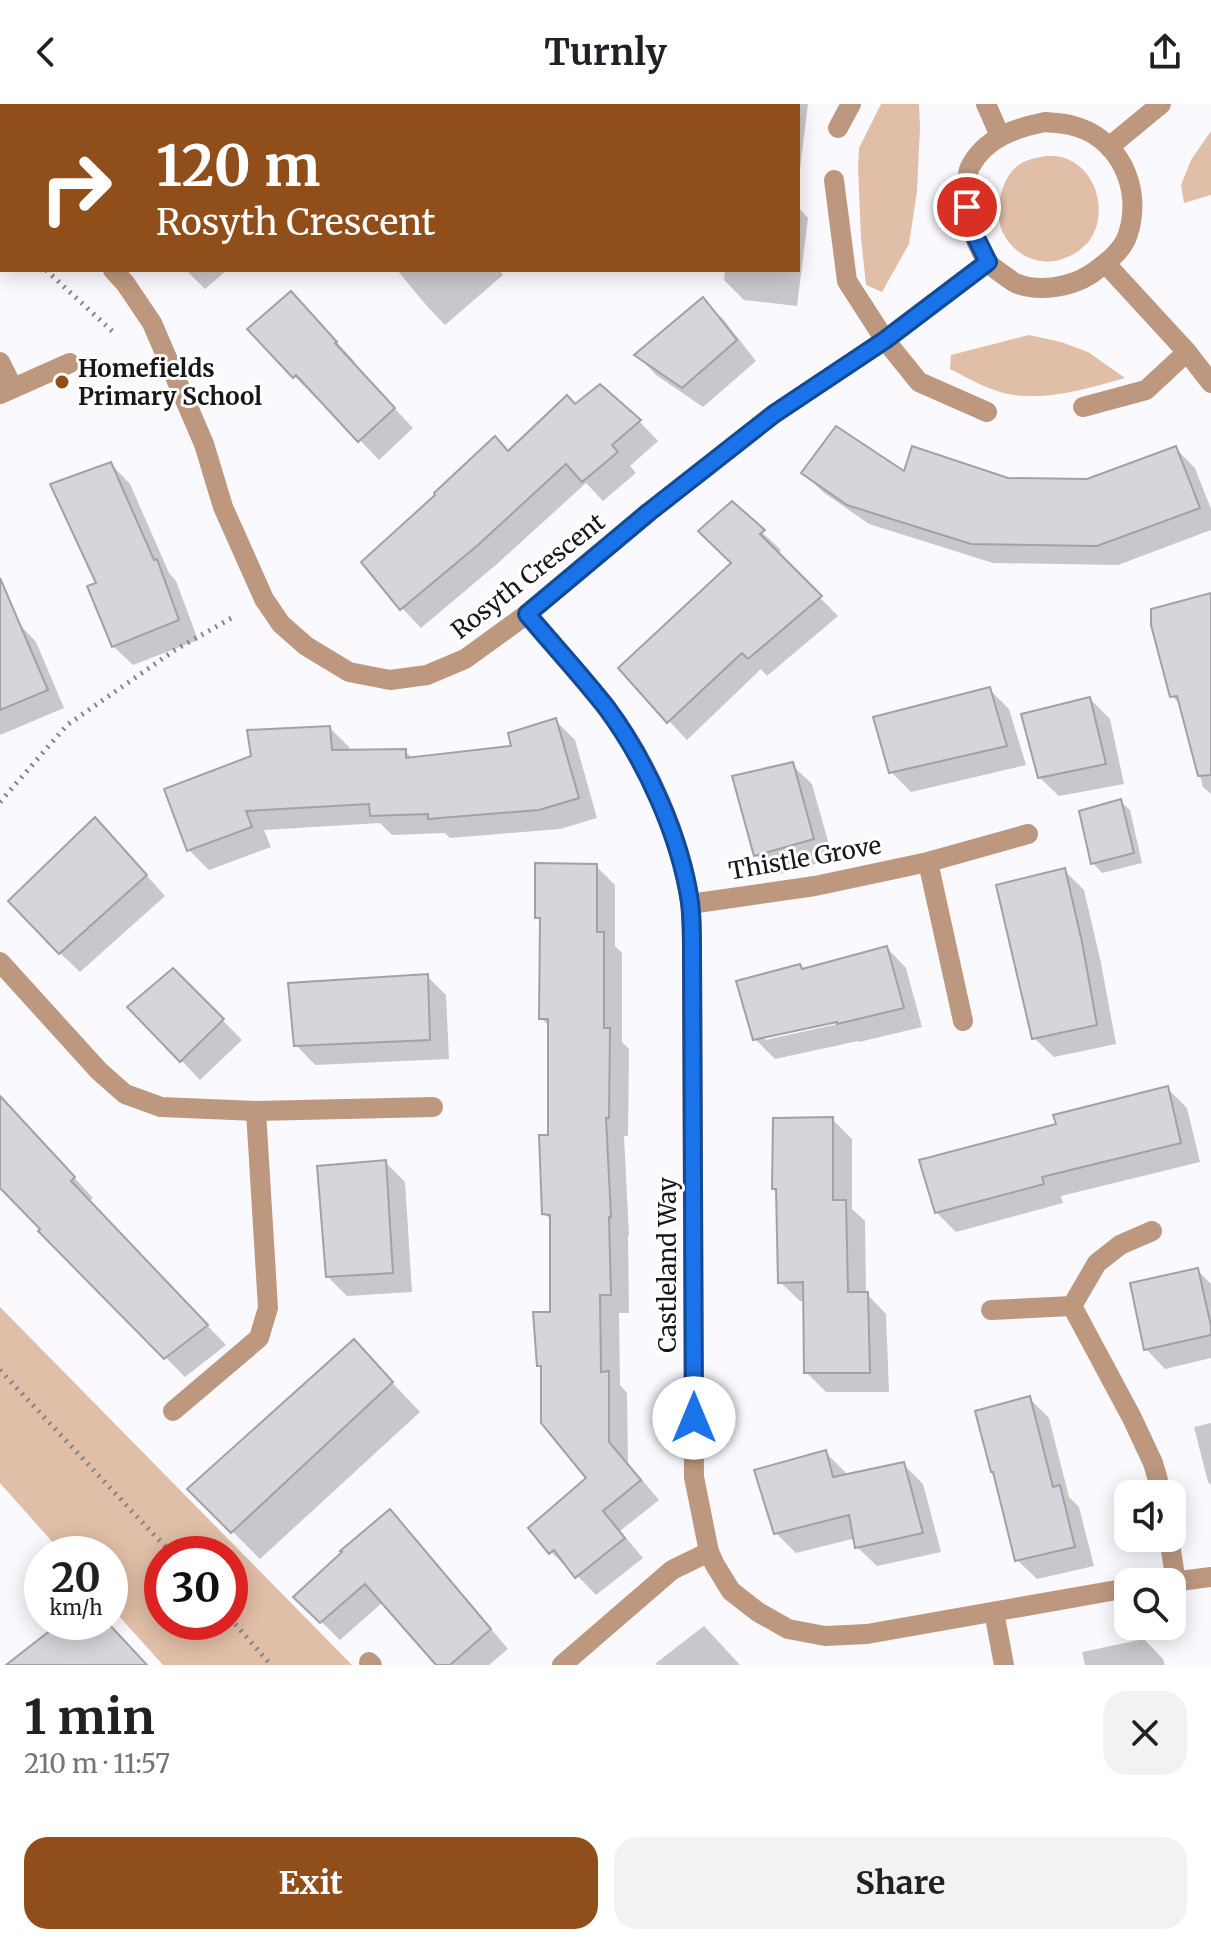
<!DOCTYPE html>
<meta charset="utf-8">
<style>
:root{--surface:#fff;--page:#f2f2f2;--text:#202124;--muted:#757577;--accent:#8f4e1a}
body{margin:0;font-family:Merriweather,serif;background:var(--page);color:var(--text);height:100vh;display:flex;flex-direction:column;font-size:30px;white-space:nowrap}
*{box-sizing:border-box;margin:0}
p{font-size:26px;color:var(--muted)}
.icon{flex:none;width:44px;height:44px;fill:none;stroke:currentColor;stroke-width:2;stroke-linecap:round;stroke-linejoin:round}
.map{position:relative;height:1561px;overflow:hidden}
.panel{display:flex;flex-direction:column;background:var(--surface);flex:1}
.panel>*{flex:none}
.top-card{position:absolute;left:0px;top:0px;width:800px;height:168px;box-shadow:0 4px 20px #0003;background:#8f4e1a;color:#fff;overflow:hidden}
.buttons{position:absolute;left:1114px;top:1376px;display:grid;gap:16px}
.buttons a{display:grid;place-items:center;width:72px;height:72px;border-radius:16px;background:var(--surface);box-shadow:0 4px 20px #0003;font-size:40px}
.speed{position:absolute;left:24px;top:1432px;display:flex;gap:16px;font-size:40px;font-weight:700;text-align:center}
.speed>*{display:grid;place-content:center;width:104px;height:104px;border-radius:50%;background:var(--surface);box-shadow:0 4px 20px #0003;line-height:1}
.speed small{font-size:20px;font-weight:400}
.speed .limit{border:12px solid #d22;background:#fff;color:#111}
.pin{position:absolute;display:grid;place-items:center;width:68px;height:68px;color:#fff;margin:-34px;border:4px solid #fff;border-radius:50%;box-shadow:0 2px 8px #0007}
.me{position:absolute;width:88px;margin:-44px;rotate:0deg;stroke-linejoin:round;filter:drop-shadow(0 0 6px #0008)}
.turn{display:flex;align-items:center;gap:28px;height:168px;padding:0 24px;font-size:36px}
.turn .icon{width:104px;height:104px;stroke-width:2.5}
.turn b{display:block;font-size:56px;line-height:68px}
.round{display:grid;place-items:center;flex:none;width:84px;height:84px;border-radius:24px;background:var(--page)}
.overview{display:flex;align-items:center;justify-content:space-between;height:136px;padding:0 24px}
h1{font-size:48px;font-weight:700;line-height:60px}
.button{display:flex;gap:16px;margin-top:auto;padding:16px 24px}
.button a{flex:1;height:92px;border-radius:24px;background:var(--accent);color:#fff;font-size:32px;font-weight:700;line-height:92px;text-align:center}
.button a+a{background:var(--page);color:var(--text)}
header{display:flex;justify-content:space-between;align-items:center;height:104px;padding:0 24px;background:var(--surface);font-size:36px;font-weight:700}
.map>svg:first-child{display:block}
.green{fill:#e1bea7;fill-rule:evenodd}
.shadow{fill:#0003;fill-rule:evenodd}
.building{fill:#d6d5db;stroke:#a2a1a7;stroke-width:2}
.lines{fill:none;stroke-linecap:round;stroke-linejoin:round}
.path{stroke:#848386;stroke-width:5;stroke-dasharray:2 6;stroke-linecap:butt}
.minor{stroke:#bd977e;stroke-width:20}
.route-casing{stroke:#114b97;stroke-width:20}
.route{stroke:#1a73e8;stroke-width:14}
.poi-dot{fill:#8f4e1a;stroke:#fff;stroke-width:3}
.labels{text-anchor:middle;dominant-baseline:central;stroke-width:6;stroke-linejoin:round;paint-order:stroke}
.poi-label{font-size:24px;font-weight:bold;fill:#171618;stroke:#fff;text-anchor:start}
.street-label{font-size:24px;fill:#171618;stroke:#fff}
</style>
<header><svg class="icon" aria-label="back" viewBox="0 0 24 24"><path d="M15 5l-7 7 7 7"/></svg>Turnly<svg class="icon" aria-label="share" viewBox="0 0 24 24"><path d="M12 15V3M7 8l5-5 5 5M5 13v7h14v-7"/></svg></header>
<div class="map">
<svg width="1211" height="1561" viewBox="0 0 1211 1561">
<rect width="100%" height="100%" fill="#faf9fe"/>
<!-- green -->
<g class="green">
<path d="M881,0H919L920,23L917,87L909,140L882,188L866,181L861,134L858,64L859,44Z"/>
<path d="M1211,27V91L1184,99L1181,81L1191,56Z"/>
<path d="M1046,52C1052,52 1059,52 1065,54C1095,65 1107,103 1093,131C1087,142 1076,150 1065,154C1042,164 1014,152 1003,129C994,113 1000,79 1013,66C1022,56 1034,54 1046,52Z"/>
<path d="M1029,231L1061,238L1088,248L1125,274C1089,284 1051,296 1014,291C992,288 969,275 950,265L951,251Z"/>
<path d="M0,1203L352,1561H163L110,1502V1450H63L0,1379ZM230,1450V1518H162V1450Z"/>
</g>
<!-- shadow -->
<g class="shadow">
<path d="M88,0H161L163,2H89Z"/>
<path d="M344,0H421L423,2H345Z"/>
<path d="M726,0H808L798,81V2H726Z"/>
<path d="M798,103L808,114L797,202L744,196L724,176L725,166H798Z"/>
<path d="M186,166H227L205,185Z"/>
<path d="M397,166H501L500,167L503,171L445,221L426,201Z"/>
<path d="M703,196L723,215L756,257L703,303L656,271L637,251Z"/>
<path d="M310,209L355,258L353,260L413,324L379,356L316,290L314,292L294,272Z"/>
<path d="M575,303L639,317L658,337L630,362L636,369L603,397L586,379L497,460L421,524L402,504L438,391L509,349Z"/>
<path d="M1175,344L1195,364L1211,405V426L1118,461L993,459L869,420L823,388L804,369L905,371L1008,376L1088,377Z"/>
<path d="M111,360L130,380L169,469L176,477L198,536L133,561L113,542L99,480Z"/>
<path d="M732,400L781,446L777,450L838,512L767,572L761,565L687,636L669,617L734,459Z"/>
<path d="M1211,491V690L1203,683L1182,602L1172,592L1150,507Z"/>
<path d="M18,519L36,538L64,604L0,631V527Z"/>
<path d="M989,585L1009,605L1026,661L911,688L891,668Z"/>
<path d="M1090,595L1110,615L1124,680L1059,692L1039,673Z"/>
<path d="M556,617L575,636L597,714L560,725L450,734L445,729L392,731L380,719L264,726L271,743L209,766L189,746L166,686L330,624L349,643L350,647H405L413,655L514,644Z"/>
<path d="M792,661L812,680L833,755L776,771L756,751Z"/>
<path d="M1120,697L1130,706L1142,759L1102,769L1093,759Z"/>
<path d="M114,735L165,792L80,868L60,849Z"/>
<path d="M596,762L615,781V842L622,849V938L629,945L628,1032H624L629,1131H628L629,1209H619L620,1281L627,1289L628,1359L659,1396L620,1427L643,1454L596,1491L572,1466L570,1467L551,1448L589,1375L543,1265L539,1261L552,1210V1117L544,1109L550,1034V923L541,914L542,818L537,813Z"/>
<path d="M1064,766L1084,786L1101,859L1116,940L1054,953L1034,934Z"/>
<path d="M887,844L906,864L922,923L859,938L858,937L775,955L755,935L800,863L804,867ZM846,914L847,918L765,936V932Z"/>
<path d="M173,866L242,936L200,976L181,956Z"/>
<path d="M427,872L446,891L449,955L315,961L296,941Z"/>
<path d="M1167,984L1187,1004L1200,1058L1061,1092L1063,1099L956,1128L936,1108L1058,1022Z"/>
<path d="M0,993L93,1094L89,1098L226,1241L185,1273L41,1127L43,1125L0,1081Z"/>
<path d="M832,1015L852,1035V1105L865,1117L866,1189L886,1210L889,1288H826L806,1268L805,1197H800L780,1178L778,1089L774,1085Z"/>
<path d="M385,1058L405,1078L412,1188L347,1192L327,1172Z"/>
<path d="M1197,1166L1211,1180V1254L1165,1265L1146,1245Z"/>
<path d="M354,1238L420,1308L260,1455L190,1385Z"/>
<path d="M1029,1294L1049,1314L1069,1393L1079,1403L1094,1462L1037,1475L1017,1456Z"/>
<path d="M1211,1319V1381L1208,1378L1194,1323Z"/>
<path d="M826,1349L845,1368L846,1372L903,1360L923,1380L941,1448L877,1462L857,1443L856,1434L796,1449L776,1429Z"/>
<path d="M390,1408L408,1426L508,1545L489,1561H439L383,1498L340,1536L296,1493Z"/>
<path d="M704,1522L740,1561H657L656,1559Z"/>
<path d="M1144,1535L1163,1555L1165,1561H1085L1082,1548Z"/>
</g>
<!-- building -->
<g class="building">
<path d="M291,187L337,238L335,239L395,304L358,338L296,271L293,274L247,225Z"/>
<path d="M703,193L737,236L682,284L634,251Z"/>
<path d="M600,280L641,316L612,341L618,348L582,378L566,360L478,441L400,506L361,458L435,391L434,389L495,332L508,347L567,291L575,300Z"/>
<path d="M836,322L904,367L912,342L1008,374L1087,375L1176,342L1200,404L1097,442L971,440L847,401L801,369Z"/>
<path d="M111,358L154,456L157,455L179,516L112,543L87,482L96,479L50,380Z"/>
<path d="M732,397L765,426L760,430L822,492L748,555L742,549L667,619L618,564L731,459L698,427Z"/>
<path d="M0,474L48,586L0,606Z"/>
<path d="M1211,489V671L1198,672L1177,592L1170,593L1151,521V505Z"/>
<path d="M990,583L1007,642L889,669L873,613Z"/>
<path d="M1090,593L1106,660L1038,674L1021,610Z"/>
<path d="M556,614L579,694L539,706L428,715V710L370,712L369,700L246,707L252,723L187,747L164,685L251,652L247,626L330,622L332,646L406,645V654L511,642L508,629Z"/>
<path d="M793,658L814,735L754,752L732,672Z"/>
<path d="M1121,695L1134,749L1091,760L1079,707Z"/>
<path d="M95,713L147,771L59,850L8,797Z"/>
<path d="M535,759L597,760V828H604V924H610L609,1014H606L611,1113H609L611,1191H600L601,1268L609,1267V1338L641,1376L603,1407L625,1434L575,1474L554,1446L549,1450L528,1424L586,1374L541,1319V1262H537L533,1208H550V1111L542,1110L539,1031H548V915H539L540,814H535Z"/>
<path d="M1065,764L1082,838L1097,921L1032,935L996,781Z"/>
<path d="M887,842L904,904L837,920V918L753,936L736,877L800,860L802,865Z"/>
<path d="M173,864L224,915L180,958L127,903Z"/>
<path d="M428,870L430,936L294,942L288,879Z"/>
<path d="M1168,982L1181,1039L1042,1073L1044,1080L935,1109L919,1056L1056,1020L1053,1011Z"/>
<path d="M0,992L75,1073L71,1077L208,1221L164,1255L38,1127L40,1125L0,1084Z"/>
<path d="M833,1013V1096H846L848,1188H868L870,1269H804L803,1178L778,1179L776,1085H772L773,1014Z"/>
<path d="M386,1056L393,1169L326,1173L317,1062Z"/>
<path d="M1198,1164L1211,1222V1231L1144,1246L1130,1179Z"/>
<path d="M354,1235L393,1278L231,1429L187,1385Z"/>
<path d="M1030,1292L1053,1383L1060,1381L1075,1443L1015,1457L993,1368H991L975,1307Z"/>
<path d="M826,1346L833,1373L904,1358L923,1429L855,1444L849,1411L774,1430L754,1366Z"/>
<path d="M390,1405L491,1525L450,1561H436L365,1480L320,1519L293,1493L342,1448L340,1447Z"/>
<path d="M61,1518H107L147,1561H6Z"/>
</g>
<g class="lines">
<!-- path -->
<g class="path">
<path d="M0,122L2,124"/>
<path d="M0,144L2,143"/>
<path d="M46,166L113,228"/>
<path d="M0,698L67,621L175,546L235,512"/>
<path d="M0,1266L172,1450"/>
<path d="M230,1514L271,1561"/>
</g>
<!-- minor -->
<g class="minor">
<path d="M986,0L1000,32"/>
<path d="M447,2L448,0"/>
<path d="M1045,18C1053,19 1062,19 1070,21C1119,32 1143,84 1128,130C1123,147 1105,160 1091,170C1071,183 1039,189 1015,179C1014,179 1007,173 1005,172C1000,168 991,163 987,157C975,140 967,114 967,93C968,84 966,71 970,63C985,34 1015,24 1045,18Z"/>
<path d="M838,24L851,0"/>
<path d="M1109,43L1161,0"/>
<path d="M0,51L2,53"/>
<path d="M834,76L847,177L885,236L919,278L987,308"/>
<path d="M1106,160L1187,248L1211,279"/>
<path d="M113,166L125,179L152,219L204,340L223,403L264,495L281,520L306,542L349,568L390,576L427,571L465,555L527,510L649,408L774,310L885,236L988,158"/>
<path d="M0,258L13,284"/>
<path d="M0,290L70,259"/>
<path d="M1083,303L1146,286L1187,248"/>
<path d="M527,510C553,541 581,571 606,603C647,657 680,731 690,798C692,814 692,831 692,847L694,1373L709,1448L715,1461L731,1487L758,1508L788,1525L825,1532L867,1530L1128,1484"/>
<path d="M928,758L963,917"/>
<path d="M690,800L815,782L928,758L1028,730"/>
<path d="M0,858L99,967L125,990L161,1003L256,1007L433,1003"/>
<path d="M1152,1127L1120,1141L1097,1159L1072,1202L1132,1314L1153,1359L1162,1390"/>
<path d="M991,1206L1072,1202"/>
<path d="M173,1307L259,1234L268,1204L256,1007"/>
<path d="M1169,1434L1176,1478"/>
<path d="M1172,1478L1211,1473"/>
<path d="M994,1508L1004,1561"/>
<path d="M369,1558L372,1561"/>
<path d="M562,1561L672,1466L709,1448"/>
</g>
</g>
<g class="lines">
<!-- route casing -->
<g class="route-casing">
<path id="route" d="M694,1314L692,847C692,831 692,814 690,798C680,732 646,657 606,603C581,571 553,541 527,510L649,408L774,310L885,236L988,158L973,128L967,103"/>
</g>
<!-- route -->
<use href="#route" class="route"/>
</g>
<!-- markers -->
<circle class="poi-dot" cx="62" cy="278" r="8"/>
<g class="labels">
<!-- poi labels -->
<g class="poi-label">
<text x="78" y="264">Homefields<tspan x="78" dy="28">Primary School</tspan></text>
</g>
<!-- street labels -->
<g class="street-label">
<text transform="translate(528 472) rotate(-38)">Rosyth Crescent</text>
<text transform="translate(805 754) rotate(-10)">Thistle Grove</text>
<text transform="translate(667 1161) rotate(-90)">Castleland Way</text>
</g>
</g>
</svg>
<div class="buttons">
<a><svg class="icon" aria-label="sound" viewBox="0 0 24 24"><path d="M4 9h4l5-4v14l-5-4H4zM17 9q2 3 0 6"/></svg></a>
<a><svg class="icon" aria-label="search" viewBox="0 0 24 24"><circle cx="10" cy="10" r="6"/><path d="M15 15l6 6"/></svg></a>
</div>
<div class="speed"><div>20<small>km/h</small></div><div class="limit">30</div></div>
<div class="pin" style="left:967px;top:103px;background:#d93025"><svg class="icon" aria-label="arrive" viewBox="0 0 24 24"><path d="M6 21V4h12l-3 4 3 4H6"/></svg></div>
<svg class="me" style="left:694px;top:1314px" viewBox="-20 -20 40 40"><circle r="19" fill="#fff"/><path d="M0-13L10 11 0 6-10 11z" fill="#1a73e8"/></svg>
<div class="top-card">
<div class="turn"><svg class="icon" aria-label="right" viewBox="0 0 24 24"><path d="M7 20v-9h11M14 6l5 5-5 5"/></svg><div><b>120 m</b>Rosyth Crescent</div></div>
</div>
</div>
<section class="panel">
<div class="overview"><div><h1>1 min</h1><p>210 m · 11:57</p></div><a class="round"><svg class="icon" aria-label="close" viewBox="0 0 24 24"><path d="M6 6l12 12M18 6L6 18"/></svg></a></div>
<div class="button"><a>Exit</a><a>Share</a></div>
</section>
